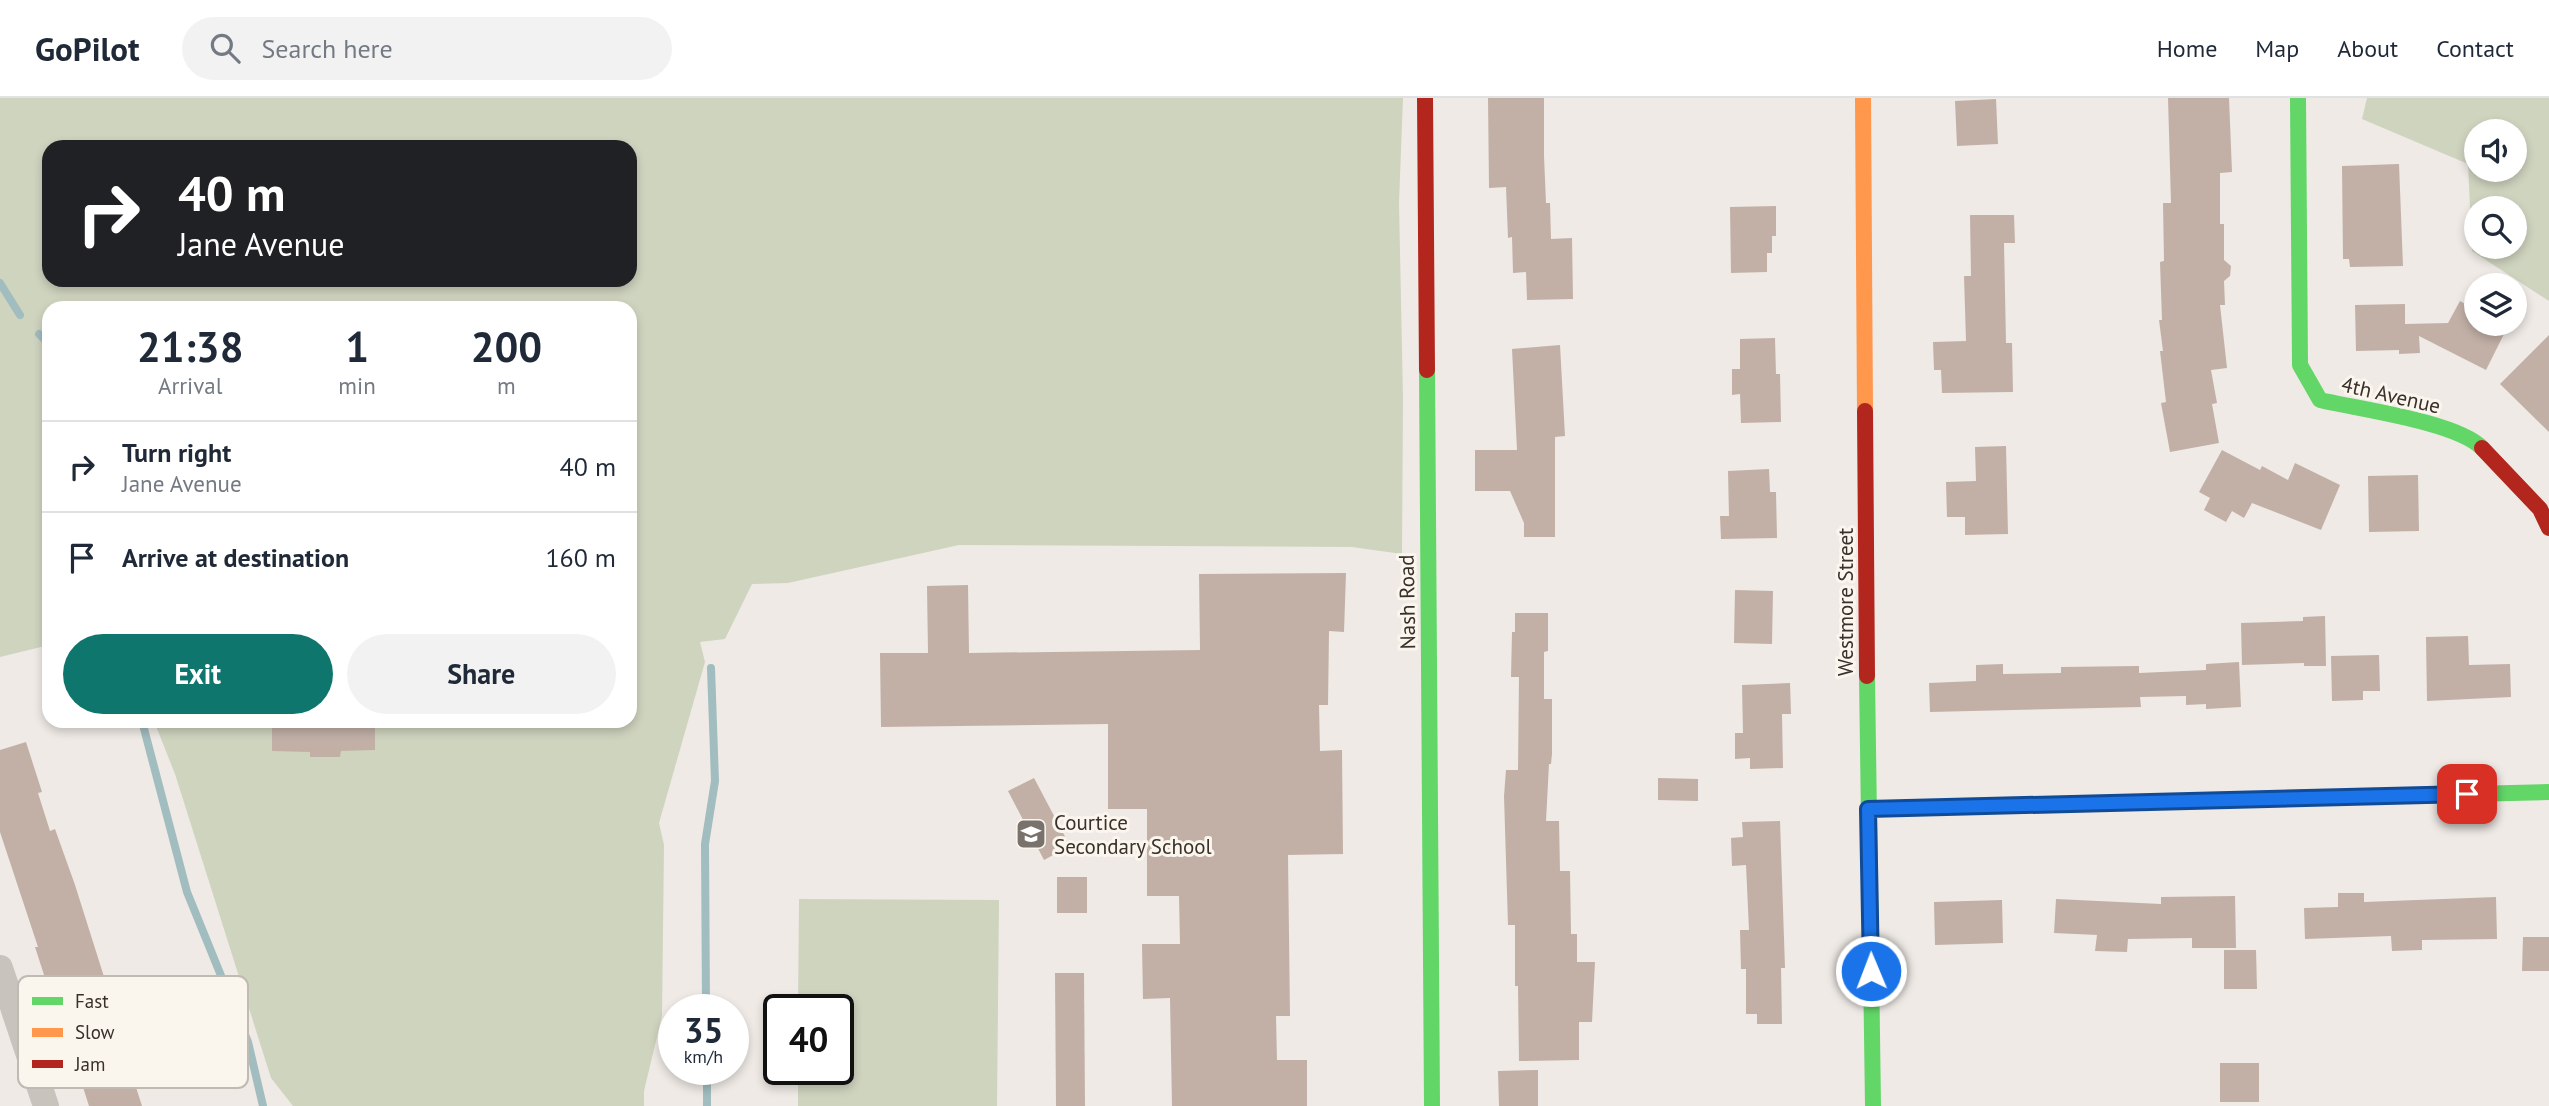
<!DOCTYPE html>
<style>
:root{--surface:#fff;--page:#f2f2f3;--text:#1f2937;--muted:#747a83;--line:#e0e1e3;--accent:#0f766e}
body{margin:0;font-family:"PT Sans",sans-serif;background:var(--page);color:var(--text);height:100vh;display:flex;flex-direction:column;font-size:26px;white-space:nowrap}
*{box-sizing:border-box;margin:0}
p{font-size:23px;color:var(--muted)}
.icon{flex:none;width:38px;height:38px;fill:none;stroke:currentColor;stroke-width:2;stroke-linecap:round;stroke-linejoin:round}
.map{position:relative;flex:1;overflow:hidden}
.side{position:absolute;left:42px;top:203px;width:595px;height:427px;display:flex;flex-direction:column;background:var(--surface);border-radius:21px;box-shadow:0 4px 10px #0003}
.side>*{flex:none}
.guide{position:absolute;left:42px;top:42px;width:595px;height:147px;border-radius:21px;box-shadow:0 4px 10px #0003;background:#202124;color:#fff;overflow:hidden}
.tools{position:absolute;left:2464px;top:21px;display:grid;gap:14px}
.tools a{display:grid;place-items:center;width:63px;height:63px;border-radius:50%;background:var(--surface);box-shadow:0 4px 10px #0003;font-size:35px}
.speed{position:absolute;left:658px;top:896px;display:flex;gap:14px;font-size:35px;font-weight:700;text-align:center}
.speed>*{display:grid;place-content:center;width:91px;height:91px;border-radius:50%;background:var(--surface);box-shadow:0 4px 10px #0003;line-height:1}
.speed small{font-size:18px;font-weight:400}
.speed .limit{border:4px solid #111;border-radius:10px;background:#fff;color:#111}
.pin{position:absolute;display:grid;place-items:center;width:60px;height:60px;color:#fff;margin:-30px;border-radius:14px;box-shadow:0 4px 10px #0006}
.me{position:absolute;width:77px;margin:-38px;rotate:359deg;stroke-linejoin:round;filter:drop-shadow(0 0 5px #0008)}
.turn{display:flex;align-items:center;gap:24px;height:147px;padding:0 21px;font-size:32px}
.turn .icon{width:91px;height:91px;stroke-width:2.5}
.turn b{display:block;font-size:49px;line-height:60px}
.eta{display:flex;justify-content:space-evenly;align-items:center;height:119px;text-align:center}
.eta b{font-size:42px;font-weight:700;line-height:49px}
.cta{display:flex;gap:14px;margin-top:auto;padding:14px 21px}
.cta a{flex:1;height:80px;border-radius:42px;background:var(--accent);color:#fff;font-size:28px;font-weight:700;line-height:80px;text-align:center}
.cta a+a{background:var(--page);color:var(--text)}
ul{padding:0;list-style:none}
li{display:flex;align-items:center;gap:21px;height:91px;padding:0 21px;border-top:2px solid var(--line)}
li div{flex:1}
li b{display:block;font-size:26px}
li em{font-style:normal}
header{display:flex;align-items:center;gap:42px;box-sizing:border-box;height:98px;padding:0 35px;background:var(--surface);border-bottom:2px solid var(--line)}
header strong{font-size:33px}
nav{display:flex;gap:38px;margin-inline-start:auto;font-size:24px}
.search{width:490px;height:63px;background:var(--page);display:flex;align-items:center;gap:18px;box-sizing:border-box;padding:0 24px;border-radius:38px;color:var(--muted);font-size:26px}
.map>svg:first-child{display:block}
.green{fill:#cfd4bf;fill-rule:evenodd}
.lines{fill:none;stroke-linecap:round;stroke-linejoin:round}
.stream{stroke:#a1bdbf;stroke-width:8}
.building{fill:#c2b0a7}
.street{stroke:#c8c3bd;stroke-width:26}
.fast{stroke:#63d668;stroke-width:16}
.slow{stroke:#ff974d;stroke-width:16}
.jam{stroke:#b3261e;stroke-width:16}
.route-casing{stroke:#114b97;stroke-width:18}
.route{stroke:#1a73e8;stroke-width:12}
.labels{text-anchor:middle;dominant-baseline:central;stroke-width:6;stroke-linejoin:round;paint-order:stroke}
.street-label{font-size:21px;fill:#39302b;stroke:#faf5ed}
.poi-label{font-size:21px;fill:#39302b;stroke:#faf5ed;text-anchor:start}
.key{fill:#faf5ed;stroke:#c0bab3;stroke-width:2}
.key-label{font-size:19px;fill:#39302b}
</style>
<header>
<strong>GoPilot</strong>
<div class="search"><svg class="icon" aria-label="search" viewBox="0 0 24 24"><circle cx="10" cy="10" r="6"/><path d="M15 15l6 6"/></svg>Search here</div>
<nav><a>Home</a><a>Map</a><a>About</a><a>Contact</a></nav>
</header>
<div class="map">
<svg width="2549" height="1008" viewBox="0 0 2549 1008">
<rect width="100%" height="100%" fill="#efeae5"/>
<!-- green -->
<g class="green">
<path d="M0,0H1403L1399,105L1403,301L1402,456L1352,449L959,447L788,485L752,486L725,541L700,544L705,564L659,725L664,747L662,918L644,993V1008H293L271,980L175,676L154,623H630V210H49V547L0,559ZM49,49H630V182H49Z"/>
<path d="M2367,0H2549V203L2472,153L2468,66L2362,21ZM2515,33V72H2476V33ZM2515,110V149H2476V110Z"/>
<path d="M799,801L999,802L997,1008H798V971H838V912H798Z"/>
</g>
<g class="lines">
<!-- stream -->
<g class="stream">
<path d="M0,185L20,217"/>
<path d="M39,236L49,246"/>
<path d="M142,623L187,794L248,944L263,1008"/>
<path d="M706,912L705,746L715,683L711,570"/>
<path d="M707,971V1008"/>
</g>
</g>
<!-- building -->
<g class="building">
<path d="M1488,0H1544V58L1546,105H1550L1551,141L1572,140L1573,201L1527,202L1526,174L1513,175L1512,139L1508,140L1506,89L1489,90Z"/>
<path d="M2168,0H2229L2232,74L2220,75V126H2224V162L2231,168L2230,178L2224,183L2225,207H2220L2227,270L2211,272L2217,305L2212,306L2219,345L2170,354L2161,305L2166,304L2160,253H2163L2159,222H2162L2160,164L2164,163L2163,105H2171Z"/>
<path d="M1996,1L1998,46L1957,48L1955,3Z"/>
<path d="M2399,66L2403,168L2350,169L2349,161H2343L2342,68Z"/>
<path d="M1776,108V138H1772V155H1767V174L1731,175L1730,109Z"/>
<path d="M1970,117H2014L2015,145H2004L2006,245H2012L2013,294L1942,295L1941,272H1934L1933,244L1966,243L1964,178H1971Z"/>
<path d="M2460,203L2476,212V226H2509L2486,272L2419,238L2420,255L2399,256V252L2356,253L2355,207L2405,206V226L2448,225Z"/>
<path d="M2549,237V334L2500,286Z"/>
<path d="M1775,240L1776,276H1780L1781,324L1741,325L1740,296L1732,297V271H1740V241Z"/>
<path d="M1560,247L1565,338L1555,339V439H1524V425L1510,393H1475V352H1517L1512,251Z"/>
<path d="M2006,348L2008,436L1965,437V419H1947L1946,384L1976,383L1975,349Z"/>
<path d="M2222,352L2260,372L2262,368L2288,382L2295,365L2340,387L2321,432L2252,405L2244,420L2232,413L2226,424L2204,412L2210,400L2199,394Z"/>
<path d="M1769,371L1770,394H1776L1777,440L1721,441L1720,418H1729L1728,373Z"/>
<path d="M2418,377L2419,433L2369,434L2368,378Z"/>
<path d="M1346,475L1344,534L1329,533L1328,607H1319L1320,653L1342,652L1343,756L1288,757L1290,918H1276L1277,962H1307V1008H1172L1170,900L1143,901L1142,846H1180L1179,798H1147V711H1108V626L881,629L880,555H928L927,488L968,487L969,555L1200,552L1199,476Z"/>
<path d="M1735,492L1773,493L1772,546L1734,545Z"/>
<path d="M1515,515H1548V553L1544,554V601H1552V656L1551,666H1549L1546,723H1559L1560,773H1570L1571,836H1577V864H1595L1592,924H1579V962L1519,963L1518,888H1515V827H1508L1504,698L1506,672H1518L1519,579H1511L1512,534H1515Z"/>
<path d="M2325,518L2326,568H2304V565L2242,567L2241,525L2303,523V519Z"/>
<path d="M2468,538L2469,567L2510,566L2511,599L2427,603L2426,539Z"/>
<path d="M2379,557L2380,593H2363V602L2332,603L2331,558Z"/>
<path d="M2239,564L2241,609L2206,611V606L2186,607V598L2140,599L2141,609L1930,614L1929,585L1976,583V567L2003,566V576L2061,575V569L2139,568V575L2206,572V566Z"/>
<path d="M1790,585L1791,616H1782L1783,670L1750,671V660L1735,661V635H1743L1742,587Z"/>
<path d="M272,623H375V652L341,653L340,659H310V654L272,653Z"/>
<path d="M26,644L42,694L38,695L50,733L55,731L75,787L118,923L115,924L142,1008H89L50,885L47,886L35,849H38L0,734V652Z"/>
<path d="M1034,680L1070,748L1044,762L1008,693Z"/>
<path d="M1658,680L1698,681V703L1658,702Z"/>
<path d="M1780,723L1785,870H1781L1782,926H1757V916H1746V871H1741L1740,832H1749L1746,767L1732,768L1731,740L1743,739L1742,724Z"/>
<rect x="1057" y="779" width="30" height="36"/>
<path d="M2338,795H2364V804L2496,799L2497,841L2422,842V852L2392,853L2391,838L2305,841L2304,810L2338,809Z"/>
<path d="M2235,798L2236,850H2192V840L2128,841L2127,854L2095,853L2097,837L2054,835L2056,801L2161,806V799Z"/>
<path d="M2002,802L2003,845L1935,847L1934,804Z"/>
<path d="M2523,839H2549V873H2522Z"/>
<path d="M2224,852H2256L2257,891H2224Z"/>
<path d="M1055,875H1084L1085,1008H1056Z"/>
<rect x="2220" y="965" width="39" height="39"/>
<path d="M1538,972V1008H1499L1498,973Z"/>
</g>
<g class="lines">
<!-- street -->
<path class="street" d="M0,870L46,1008"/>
<!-- fast -->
<g class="fast">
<path d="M2298,0L2300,267L2320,302C2358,311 2457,324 2482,350"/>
<path d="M1427,272L1432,1008"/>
<path d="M1867,578L1873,1008"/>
<path d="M2142,704L2549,694"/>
</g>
<!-- slow -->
<g class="slow">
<path d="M1863,0L1865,313"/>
<path d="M1868,711L2142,704"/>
</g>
<!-- jam -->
<g class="jam">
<path d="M1425,0L1427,272"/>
<path d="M1865,313L1867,578"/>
<path d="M2482,350L2540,411L2549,430"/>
</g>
</g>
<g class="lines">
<!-- route casing -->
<g class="route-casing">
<path id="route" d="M1871,873L1868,711L2467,696"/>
</g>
<!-- route -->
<use href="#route" class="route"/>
</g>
<!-- icons -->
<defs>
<g id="school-square" transform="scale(1.575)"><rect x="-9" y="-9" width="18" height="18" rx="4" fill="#79716c" stroke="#faf5ed"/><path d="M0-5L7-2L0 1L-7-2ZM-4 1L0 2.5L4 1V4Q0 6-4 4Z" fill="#fff"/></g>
</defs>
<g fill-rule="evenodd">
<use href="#school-square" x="1031" y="736"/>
</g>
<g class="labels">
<!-- street labels -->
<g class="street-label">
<text transform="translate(2391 297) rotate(13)">4th Avenue</text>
<text transform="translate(1407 504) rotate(-91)">Nash Road</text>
<text transform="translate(1845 504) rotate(-90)">Westmore Street</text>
</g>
<!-- poi labels -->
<g class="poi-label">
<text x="1054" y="724">Courtice<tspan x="1054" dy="24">Secondary School</tspan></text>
</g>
</g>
<!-- legend -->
<rect x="18" y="878" width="230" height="112" rx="10" class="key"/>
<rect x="32" y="899" width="31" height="8" fill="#63d668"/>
<rect x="32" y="930" width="31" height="9" fill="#ff974d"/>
<rect x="32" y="962" width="31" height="8" fill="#b3261e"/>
<g class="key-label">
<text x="75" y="910">Fast</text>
<text x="75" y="941">Slow</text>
<text x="75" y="973">Jam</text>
</g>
</svg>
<div class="tools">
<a><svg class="icon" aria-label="sound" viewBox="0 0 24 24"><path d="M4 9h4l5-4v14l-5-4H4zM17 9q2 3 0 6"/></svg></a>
<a><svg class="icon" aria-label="search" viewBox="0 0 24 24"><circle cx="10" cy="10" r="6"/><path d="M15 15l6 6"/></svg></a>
<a><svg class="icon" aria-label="layers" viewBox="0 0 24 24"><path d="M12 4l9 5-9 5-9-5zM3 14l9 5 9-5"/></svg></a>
</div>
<div class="speed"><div>35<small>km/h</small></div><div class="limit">40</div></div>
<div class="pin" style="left:2467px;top:696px;background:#d93025"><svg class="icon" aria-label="arrive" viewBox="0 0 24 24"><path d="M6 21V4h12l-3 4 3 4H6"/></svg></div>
<svg class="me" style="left:1871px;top:873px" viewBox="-20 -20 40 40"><circle r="17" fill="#1a73e8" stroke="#fff" stroke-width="3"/><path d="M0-11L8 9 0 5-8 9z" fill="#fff"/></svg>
<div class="guide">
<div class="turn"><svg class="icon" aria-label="right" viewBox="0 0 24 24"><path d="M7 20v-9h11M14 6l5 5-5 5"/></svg><div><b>40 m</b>Jane Avenue</div></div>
</div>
<section class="side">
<div class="eta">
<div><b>21:38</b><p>Arrival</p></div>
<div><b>1</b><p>min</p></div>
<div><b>200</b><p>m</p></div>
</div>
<ul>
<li><svg class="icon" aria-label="right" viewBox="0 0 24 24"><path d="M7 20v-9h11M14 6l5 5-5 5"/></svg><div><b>Turn right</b><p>Jane Avenue</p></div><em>40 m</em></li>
<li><svg class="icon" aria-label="arrive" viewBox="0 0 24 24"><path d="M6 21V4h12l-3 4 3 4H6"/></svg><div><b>Arrive at destination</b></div><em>160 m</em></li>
</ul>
<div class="cta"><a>Exit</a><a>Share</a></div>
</section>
</div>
